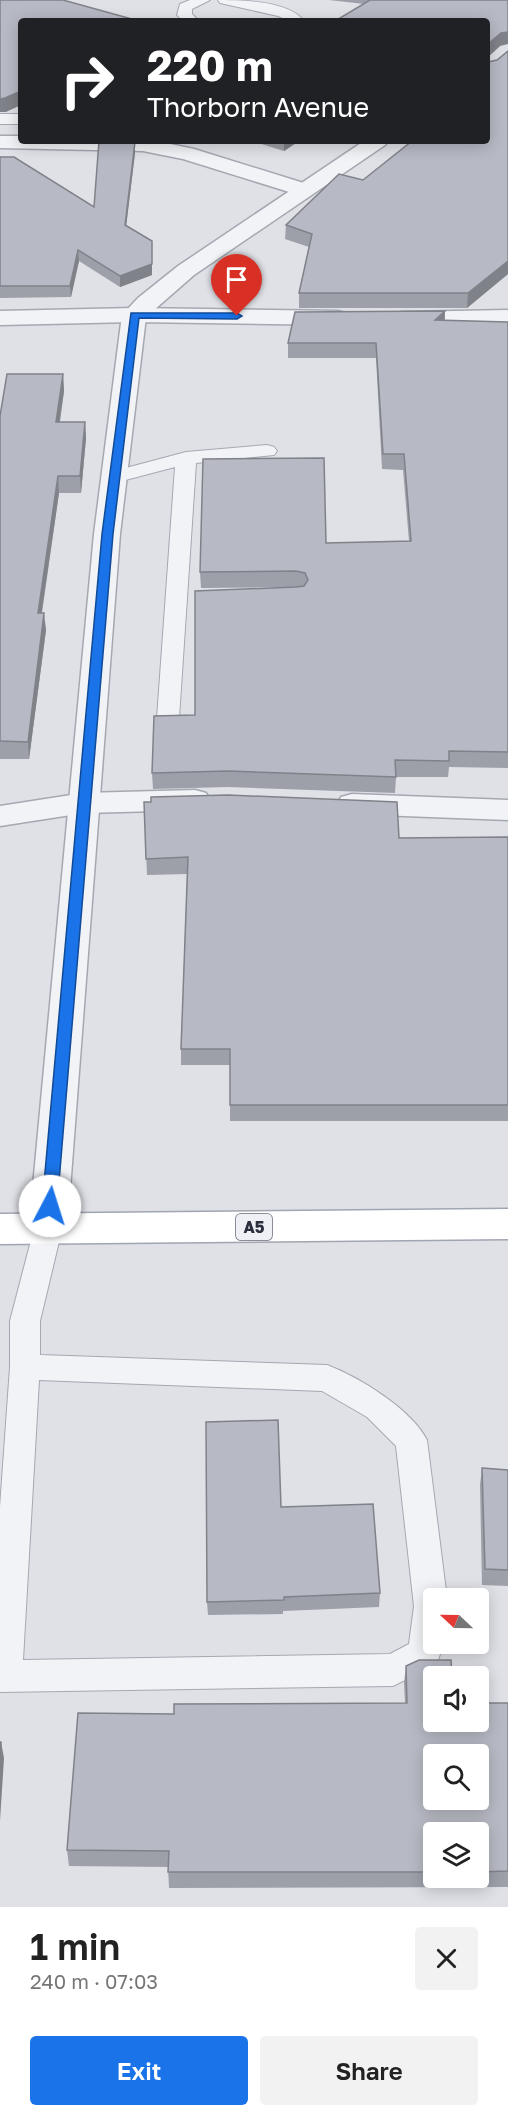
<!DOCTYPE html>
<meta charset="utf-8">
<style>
:root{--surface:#fff;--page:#f2f2f2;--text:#222;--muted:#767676;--accent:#1a73e8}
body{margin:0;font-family:"Golos Text",sans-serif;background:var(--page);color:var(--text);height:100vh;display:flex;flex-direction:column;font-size:22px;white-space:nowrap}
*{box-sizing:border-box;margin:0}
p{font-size:20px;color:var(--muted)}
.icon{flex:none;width:33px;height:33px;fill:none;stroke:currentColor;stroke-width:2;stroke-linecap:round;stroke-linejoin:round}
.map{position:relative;height:1907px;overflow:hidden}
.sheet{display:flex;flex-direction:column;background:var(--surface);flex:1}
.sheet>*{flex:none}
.hud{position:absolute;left:18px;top:18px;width:472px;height:126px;border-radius:6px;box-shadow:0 3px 15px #0003;background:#202124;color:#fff;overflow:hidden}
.needle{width:39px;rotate:292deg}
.fabs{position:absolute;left:423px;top:1588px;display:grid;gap:12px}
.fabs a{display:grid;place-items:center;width:66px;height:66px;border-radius:6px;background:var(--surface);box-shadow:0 3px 15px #0003;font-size:30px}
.pin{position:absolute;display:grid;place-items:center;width:51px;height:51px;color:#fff;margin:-62px -26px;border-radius:50% 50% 50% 0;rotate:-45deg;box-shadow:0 0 6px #0007}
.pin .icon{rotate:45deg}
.me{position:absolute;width:66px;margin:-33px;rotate:5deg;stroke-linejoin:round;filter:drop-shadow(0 0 4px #0008)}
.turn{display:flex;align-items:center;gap:21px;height:126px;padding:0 30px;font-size:27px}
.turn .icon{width:78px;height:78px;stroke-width:2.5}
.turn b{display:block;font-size:42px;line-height:51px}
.round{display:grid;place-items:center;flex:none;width:63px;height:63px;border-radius:6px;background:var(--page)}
.summary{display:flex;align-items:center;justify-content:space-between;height:102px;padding:0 30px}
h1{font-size:36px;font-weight:600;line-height:45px}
.action{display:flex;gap:12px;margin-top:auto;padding:12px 30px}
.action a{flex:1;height:69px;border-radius:6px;background:var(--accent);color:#fff;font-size:24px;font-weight:600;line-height:69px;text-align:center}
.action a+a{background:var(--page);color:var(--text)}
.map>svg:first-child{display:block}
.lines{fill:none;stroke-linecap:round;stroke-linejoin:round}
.service-casing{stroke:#a5a8b1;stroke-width:2}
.minor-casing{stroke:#a5a8b1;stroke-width:3}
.tertiary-casing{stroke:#a5a8b1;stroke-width:3}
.primary-casing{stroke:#a0a5b2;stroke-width:3}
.service{fill:#f2f3f6;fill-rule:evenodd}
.minor{fill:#f2f3f6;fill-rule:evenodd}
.tertiary{fill:#f2f3f6;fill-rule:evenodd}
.primary{fill:#fff;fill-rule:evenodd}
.wall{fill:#9da0a9;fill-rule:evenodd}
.shaded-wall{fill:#808289}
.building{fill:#b7bac4;stroke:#808289;stroke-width:1.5;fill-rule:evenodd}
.route{fill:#1a73e8;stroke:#114b97;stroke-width:1.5}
.labels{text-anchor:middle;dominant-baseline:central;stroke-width:4.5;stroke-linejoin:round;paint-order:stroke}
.shield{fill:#eff0f5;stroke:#656874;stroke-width:1.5}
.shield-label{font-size:16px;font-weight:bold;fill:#2a2e3d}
</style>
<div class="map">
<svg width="508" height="1907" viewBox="0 0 508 1907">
<rect width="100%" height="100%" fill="#dfe1e7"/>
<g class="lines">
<!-- service casing -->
<g class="service-casing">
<g id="service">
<path d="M190,0H210L192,9V14L199,21H183L177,15L180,4Z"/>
<path d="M218,0C242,0 289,1 304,21H289L278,16L220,3Z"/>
<rect x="0" y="114" width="21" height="10"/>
<path d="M267,445L274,447L277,451L274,455L196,463L179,718L176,723L168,725L160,723L157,718L175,467L114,483L107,481L104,477L107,473L186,452Z"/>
<path d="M48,1218L58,1221L62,1229L40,1321V1355L327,1365C359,1377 411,1409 427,1440L447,1599H434V1644H443L437,1664L393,1686L0,1692V1507L10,1367V1321L34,1229L38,1221ZM39,1380L322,1391L367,1417L396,1446L414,1606L409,1644L390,1654L23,1660Z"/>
</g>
</g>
<!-- minor casing -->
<g class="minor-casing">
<g id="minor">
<path d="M0,136H21V141H156L194,149L310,185L313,190L310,195L302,196L183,159L143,151L0,148Z"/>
<path d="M134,308L338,311L346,313L350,318L346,323L338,325L134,322L0,325V311Z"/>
<path d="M508,310V324L402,326L394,324L390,319L394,314L402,312Z"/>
<path d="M195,790L206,793L210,800L206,807L195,810L84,813L0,826V806L84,793Z"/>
<path d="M352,794L508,800V820L352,814L341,811L337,804L341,797Z"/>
</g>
</g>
<!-- tertiary casing -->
<g class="tertiary-casing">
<path id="tertiary" d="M364,141H388L385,145L194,275L146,317L120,534L67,1229L61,1239L48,1244L35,1239L29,1229L94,534L122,315L138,298L178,266Z"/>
</g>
<!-- primary casing -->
<g class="primary-casing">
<path id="primary" d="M508,1209V1239L0,1244V1214Z"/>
</g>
<!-- service -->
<use href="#service" class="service"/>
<!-- minor -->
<use href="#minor" class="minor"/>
<!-- tertiary -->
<use href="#tertiary" class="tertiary"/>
<!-- primary -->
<use href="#primary" class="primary"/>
</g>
<!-- wall -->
<g class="wall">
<path d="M329,0H508L500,46L488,57L364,4Z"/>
<path d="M508,51V274L467,308H299V293L309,247L285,239L286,225L363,180L488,141V62L497,60Z"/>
<path d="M252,141H299L284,151Z"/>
<path d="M135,142V153L126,226L152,275L120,287L79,261L71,297L0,298V157L94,207Z"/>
<path d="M445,311V320L508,322V768L449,767L448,777H396L395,793L228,787L153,789L152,773L195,715L297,587L201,588L200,572L326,543L409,541L403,470L382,469L376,358H288V343Z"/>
<path d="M63,374L64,391L60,422H85L86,438L81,493H59L42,613L46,630L29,759H0V416Z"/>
<path d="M144,802L399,838L508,837V1121H230V1065H181V1049L187,874L147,875Z"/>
<path d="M482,1468L508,1470V1586L482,1585L480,1485Z"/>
<path d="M281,1507L380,1593L379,1607L283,1611V1614L208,1615L207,1602Z"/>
<path d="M406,1666L434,1722L508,1703V1887L169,1888L168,1867L69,1866L67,1850L174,1714L405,1703L404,1683ZM434,1833H478V1878H434Z"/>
</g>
<!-- shaded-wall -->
<g class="shaded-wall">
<path d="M508,32V44L500,46L488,57V44L501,33Z"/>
<path d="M21,91V105L6,112H0V99Z"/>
<path d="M284,141H299L284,151Z"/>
<path d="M135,142V153L125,236V225Z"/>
<path d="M152,241V275L120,287V276Z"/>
<path d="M78,250L79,261L71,297L70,286Z"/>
<path d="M508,261V274L467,308L468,293Z"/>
<path d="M445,311L444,326L435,320Z"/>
<path d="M63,374L64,391L57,438L56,422Z"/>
<path d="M85,422L86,438L81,493L80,476Z"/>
<path d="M58,476L59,493L39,630L38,613Z"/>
<path d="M44,613L46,630L29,759L28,742Z"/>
<path d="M1,1742L4,1758L0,1821V1764Z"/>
</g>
<!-- building -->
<g class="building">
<path d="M0,0H63L139,21H21V91L5,98L0,99Z"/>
<path d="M370,0H508V32L501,33L488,44V21H335Z"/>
<path d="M508,51V261L468,293H299L312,234L286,225L339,174L363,180L412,141H488V59V62L497,60Z"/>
<path d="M99,141L135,142L125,225L152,241V264L120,276L78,250L70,286H0V157H14L94,207Z"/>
<path d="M445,311L435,320L508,322V752L449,751V761L395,760L396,777L228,771L152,773L154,716L195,715V591L296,587L304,586L308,580L305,573L296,571L200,572L203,459L324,458L326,543L411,541L404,454H383L376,343H288L295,312Z"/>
<path d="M7,374H63L56,422H85L80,476H58L38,613H44L28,742L0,741V416Z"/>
<path d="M228,795L397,802L399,838L508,837V1105H230V1049H181L188,857L146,859L144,802H151V797Z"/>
<path d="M278,1420L281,1507L373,1504L380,1593L284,1597V1600L207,1602L206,1422Z"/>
<path d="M482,1468L508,1470V1570L485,1569Z"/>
<path d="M419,1660H451L452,1677H434V1722H478V1703H508V1871L478,1872V1833H434V1872H168L169,1851L67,1850L78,1713L174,1714V1704L407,1703L406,1666ZM434,1755H478V1800H434Z"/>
<path d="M0,1742H1L0,1764Z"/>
</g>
<!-- route -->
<path class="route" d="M131,313H237L242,316L237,319L139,318L113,534L57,1206L55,1210H44L42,1206L102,534Z"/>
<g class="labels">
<!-- shield labels -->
<rect class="shield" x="236" y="1214" width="36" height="26" rx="4.5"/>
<g class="shield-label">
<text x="254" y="1227">A5</text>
</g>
</g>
</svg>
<div class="fabs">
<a><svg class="needle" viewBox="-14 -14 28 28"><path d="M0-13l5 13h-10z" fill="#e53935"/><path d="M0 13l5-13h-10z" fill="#767676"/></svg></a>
<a><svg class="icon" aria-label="sound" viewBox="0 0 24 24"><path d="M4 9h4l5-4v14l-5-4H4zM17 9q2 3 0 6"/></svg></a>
<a><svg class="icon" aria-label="search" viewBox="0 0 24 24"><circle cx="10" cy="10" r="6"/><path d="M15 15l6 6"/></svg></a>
<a><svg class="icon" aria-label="layers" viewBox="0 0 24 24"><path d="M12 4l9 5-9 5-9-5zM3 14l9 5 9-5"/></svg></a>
</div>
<div class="pin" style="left:237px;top:316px;background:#d93025"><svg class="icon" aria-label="arrive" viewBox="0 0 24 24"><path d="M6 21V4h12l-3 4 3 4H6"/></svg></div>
<svg class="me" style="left:50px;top:1206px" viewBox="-20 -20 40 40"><circle r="19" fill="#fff"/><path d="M0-13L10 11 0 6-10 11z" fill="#1a73e8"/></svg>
<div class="hud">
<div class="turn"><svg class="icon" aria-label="right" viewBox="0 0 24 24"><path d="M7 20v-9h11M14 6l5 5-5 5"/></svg><div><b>220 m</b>Thorborn Avenue</div></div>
</div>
</div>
<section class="sheet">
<div class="summary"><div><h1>1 min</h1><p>240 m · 07:03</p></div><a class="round"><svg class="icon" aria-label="close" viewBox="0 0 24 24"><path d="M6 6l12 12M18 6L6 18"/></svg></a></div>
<div class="action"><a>Exit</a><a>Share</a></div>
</section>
